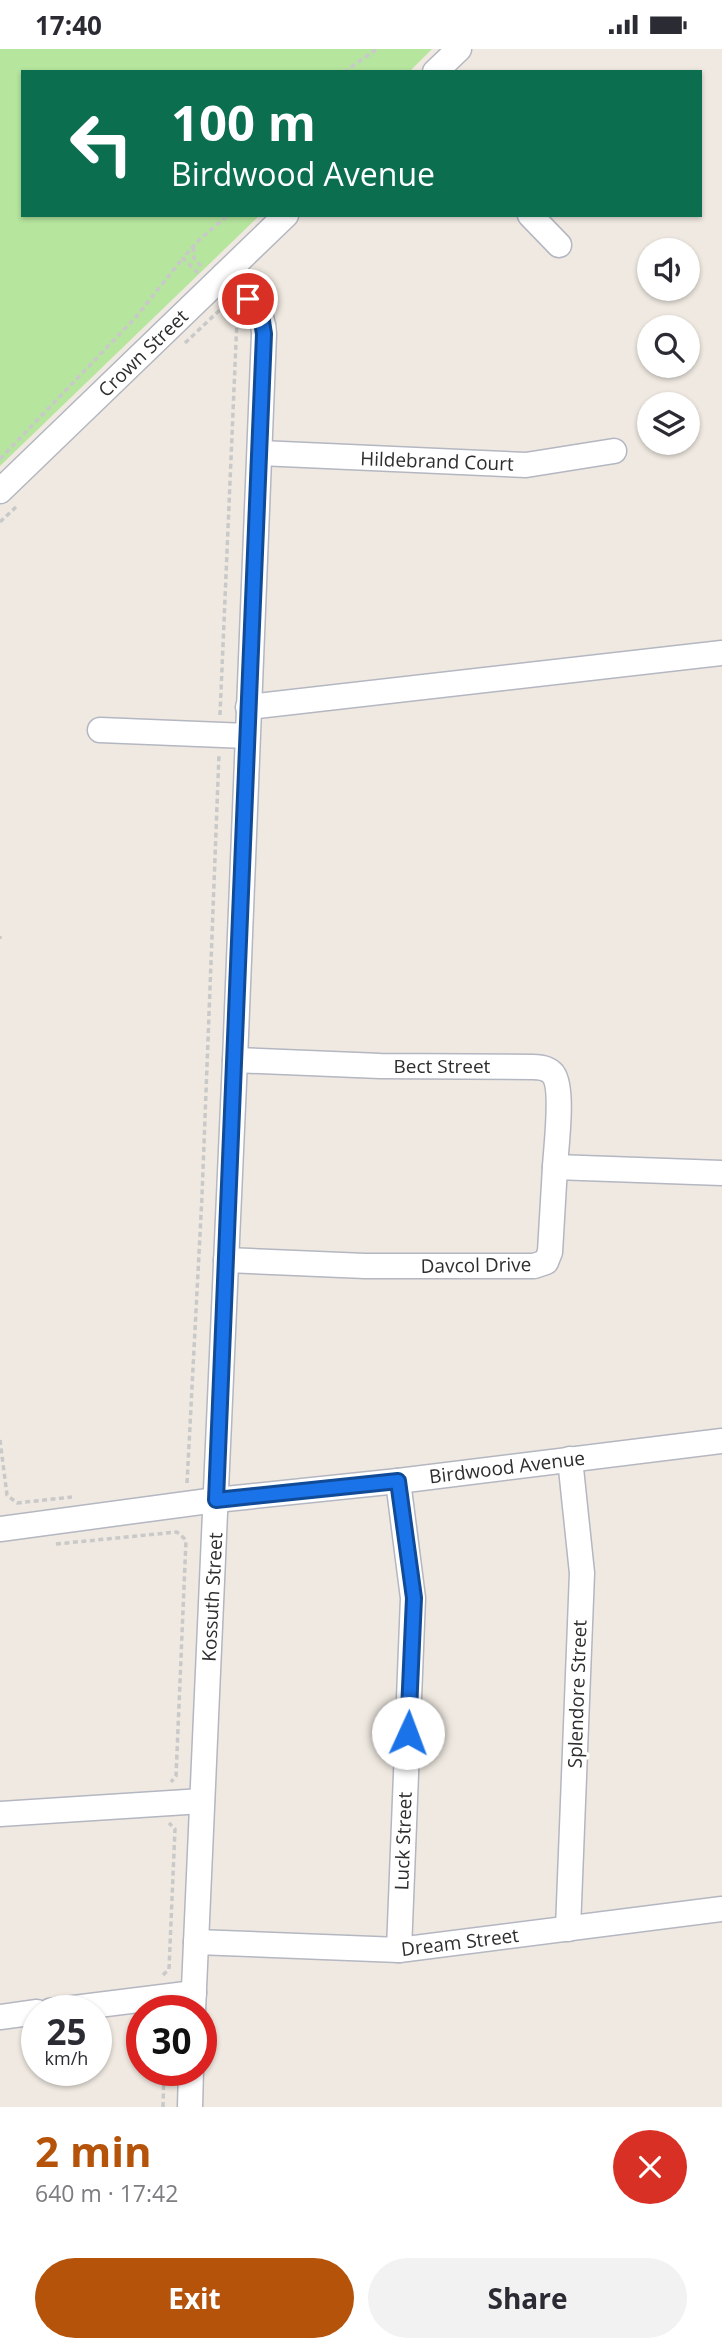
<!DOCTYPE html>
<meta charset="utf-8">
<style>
:root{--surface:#fff;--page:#f2f2f3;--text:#2b2b33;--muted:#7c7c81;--accent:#b45309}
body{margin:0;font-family:"Open Sans",sans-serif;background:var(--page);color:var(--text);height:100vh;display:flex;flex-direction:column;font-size:26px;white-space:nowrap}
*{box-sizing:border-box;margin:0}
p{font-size:23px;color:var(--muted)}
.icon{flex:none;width:38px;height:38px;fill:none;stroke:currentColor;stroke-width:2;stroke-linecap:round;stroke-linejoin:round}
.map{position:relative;height:2058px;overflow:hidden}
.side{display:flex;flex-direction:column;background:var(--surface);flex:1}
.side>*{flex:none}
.top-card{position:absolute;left:21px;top:21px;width:681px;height:147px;border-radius:0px;box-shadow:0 2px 5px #0004;background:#0b6e4f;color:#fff;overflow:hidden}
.tools{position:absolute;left:637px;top:189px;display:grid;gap:14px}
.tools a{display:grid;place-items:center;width:63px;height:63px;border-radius:50%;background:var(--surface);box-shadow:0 2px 5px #0004;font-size:35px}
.speed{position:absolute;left:21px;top:1946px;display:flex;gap:14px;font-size:35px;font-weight:700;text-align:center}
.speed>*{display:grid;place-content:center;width:91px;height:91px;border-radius:50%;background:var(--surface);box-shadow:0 2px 5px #0004;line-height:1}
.speed small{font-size:18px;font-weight:400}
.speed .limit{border:10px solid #d22;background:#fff;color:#111}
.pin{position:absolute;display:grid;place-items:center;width:60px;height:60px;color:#fff;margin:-30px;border:4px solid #fff;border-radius:50%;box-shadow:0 2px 7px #0007}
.me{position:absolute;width:77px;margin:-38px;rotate:2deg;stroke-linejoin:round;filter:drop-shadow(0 0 5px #0008)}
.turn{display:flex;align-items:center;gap:24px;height:147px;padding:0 35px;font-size:32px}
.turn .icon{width:91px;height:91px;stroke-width:2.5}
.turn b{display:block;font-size:49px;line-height:60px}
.round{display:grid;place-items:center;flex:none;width:74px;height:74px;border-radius:37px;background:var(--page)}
.summary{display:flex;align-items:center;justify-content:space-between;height:119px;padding:0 35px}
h1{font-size:42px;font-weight:700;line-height:52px;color:var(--accent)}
.action{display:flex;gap:14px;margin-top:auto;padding:14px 35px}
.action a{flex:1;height:80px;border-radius:42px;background:var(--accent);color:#fff;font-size:28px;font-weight:700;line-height:80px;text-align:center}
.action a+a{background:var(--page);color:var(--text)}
.status{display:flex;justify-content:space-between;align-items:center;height:49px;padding:0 35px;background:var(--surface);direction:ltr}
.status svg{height:19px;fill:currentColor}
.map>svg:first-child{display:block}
.green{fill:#b6e59e}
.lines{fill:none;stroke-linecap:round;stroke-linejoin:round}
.minor-casing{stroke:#b4b7c1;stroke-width:27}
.path{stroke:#c9c9c9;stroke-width:3.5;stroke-dasharray:5 3.5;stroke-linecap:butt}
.minor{stroke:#fff;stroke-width:24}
.route-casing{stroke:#114b97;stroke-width:18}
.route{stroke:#1a73e8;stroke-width:12}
.labels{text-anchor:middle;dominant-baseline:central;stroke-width:6;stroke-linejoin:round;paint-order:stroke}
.street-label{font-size:19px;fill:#2e2e2e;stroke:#fff}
</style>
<div class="status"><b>17:40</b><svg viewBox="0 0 49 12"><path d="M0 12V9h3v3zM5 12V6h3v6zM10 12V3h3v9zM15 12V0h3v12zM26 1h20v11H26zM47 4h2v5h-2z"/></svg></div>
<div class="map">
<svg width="722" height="2058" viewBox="0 0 722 2058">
<rect width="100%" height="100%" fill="#efe9e1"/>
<!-- green -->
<path class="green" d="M0,0H432L409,23H23V166H260L0,417Z"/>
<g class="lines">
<!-- minor casing -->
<g class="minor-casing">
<g id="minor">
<path d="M435,23L459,0"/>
<path d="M530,166L559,196"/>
<path d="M260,404L526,416L614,402"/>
<path d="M0,442L286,166"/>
<path d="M248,658L722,604"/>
<path d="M100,681L247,687"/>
<path d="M235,1011L380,1017L533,1018C540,1018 548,1019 553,1025C564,1039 556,1098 555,1118"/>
<path d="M226,1211L365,1217H534L546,1213L550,1203L555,1118L722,1124"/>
<path d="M398,1432L413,1549L399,1901"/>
<path d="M0,1480L216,1451L398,1432L722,1392"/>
<path d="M0,1765L202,1752"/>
<path d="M568,1880L582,1524L570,1410"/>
<path d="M196,1893L399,1901L722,1860"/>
<path d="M50,1962L194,1944"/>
<path d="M193,1962L235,1011L264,285C264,258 242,243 224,226"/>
<path d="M0,1968L37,1963"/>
<path d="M190,2058L191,2021"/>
</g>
</g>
<!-- path -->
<g class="path">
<path d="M344,23L377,0"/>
<path d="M193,198L194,209L203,219"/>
<path d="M198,224L183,209L199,191L228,166"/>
<path d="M185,294L225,256"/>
<path d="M0,410L136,268L183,209"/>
<path d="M0,473L16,458"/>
<path d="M220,666L237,270L226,258"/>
<path d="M0,887V890"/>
<path d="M0,1391L7,1446L17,1454L72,1448"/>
<path d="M187,1434L202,1147L219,705"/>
<path d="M56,1495L177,1483L186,1491L176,1727L171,1733"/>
<path d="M163,1926L169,1920L175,1780L169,1774"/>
<path d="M163,2058L164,2021"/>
</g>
<!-- minor -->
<use href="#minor" class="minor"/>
</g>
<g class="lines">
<!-- route casing -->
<g class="route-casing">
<path id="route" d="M248,250L261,266L264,285L216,1451L398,1432L414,1549L408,1684"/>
</g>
<!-- route -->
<use href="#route" class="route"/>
</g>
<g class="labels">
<!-- street labels -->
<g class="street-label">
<text transform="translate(143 304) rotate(-44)">Crown Street</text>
<text transform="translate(437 412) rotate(2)">Hildebrand Court</text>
<text x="442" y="1017">Bect Street</text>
<text transform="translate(476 1216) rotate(-1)">Davcol Drive</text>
<text transform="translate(507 1418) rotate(-7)">Birdwood Avenue</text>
<text transform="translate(212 1548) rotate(-87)">Kossuth Street</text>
<text transform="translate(577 1645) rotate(-88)">Splendore Street</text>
<text transform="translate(403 1792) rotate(-88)">Luck Street</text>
<text transform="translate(460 1893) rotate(-7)">Dream Street</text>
</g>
</g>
</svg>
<div class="tools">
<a><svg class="icon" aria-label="sound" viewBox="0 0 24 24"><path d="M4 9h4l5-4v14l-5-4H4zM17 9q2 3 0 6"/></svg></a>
<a><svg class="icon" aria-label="search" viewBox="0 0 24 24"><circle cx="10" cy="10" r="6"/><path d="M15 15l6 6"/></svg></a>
<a><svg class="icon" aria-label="layers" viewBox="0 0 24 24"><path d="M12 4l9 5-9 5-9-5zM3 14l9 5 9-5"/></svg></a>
</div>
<div class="speed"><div>25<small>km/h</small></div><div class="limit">30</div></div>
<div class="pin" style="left:248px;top:250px;background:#d93025"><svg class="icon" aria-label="arrive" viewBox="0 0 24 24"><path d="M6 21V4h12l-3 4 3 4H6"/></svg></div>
<svg class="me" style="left:408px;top:1684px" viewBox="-20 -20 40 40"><circle r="19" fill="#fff"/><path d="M0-13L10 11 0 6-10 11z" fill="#1a73e8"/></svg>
<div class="top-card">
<div class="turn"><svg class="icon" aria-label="left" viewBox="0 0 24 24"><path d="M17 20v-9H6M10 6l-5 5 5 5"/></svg><div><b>100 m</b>Birdwood Avenue</div></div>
</div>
</div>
<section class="side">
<div class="summary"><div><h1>2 min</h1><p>640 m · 17:42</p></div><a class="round" style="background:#d93025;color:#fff"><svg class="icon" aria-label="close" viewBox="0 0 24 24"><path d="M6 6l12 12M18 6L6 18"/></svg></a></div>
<div class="action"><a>Exit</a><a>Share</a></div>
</section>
